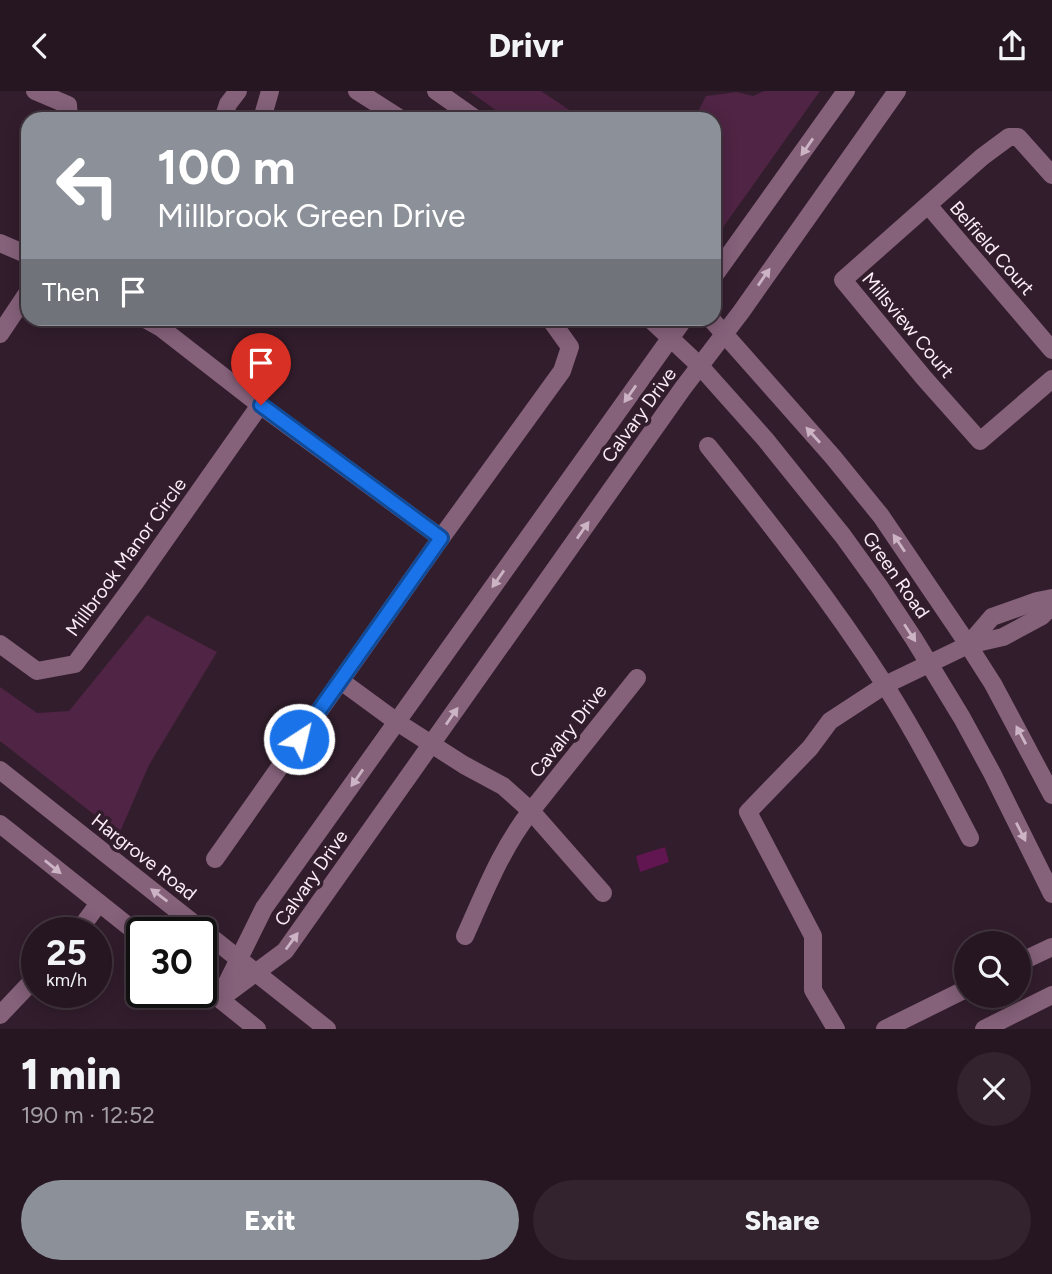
<!DOCTYPE html>
<meta charset="utf-8">
<style>
:root{--surface:#261621;--page:#32232e;--text:#f1f3f6;--muted:#a49fa5;--line:#42353f;--accent:#8c9099}
body{margin:0;font-family:Figtree,sans-serif;background:var(--page);color:var(--text);height:100vh;display:flex;flex-direction:column;font-size:26px;white-space:nowrap}
*{box-sizing:border-box;margin:0}
p{font-size:23px;color:var(--muted)}
.icon{flex:none;width:38px;height:38px;fill:none;stroke:currentColor;stroke-width:2;stroke-linecap:round;stroke-linejoin:round}
.map{position:relative;height:938px;overflow:hidden}
.panel{display:flex;flex-direction:column;background:var(--surface);flex:1}
.panel>*{flex:none}
.banner{position:absolute;left:21px;top:21px;width:700px;height:214px;border-radius:21px;box-shadow:0 4px 18px #0003,0 0 0 2px var(--line);background:#8c9099;color:#fff;overflow:hidden}
.buttons{position:absolute;left:954px;top:840px;display:grid;gap:14px}
.buttons a{display:grid;place-items:center;width:77px;height:77px;border-radius:50%;background:var(--surface);box-shadow:0 4px 18px #0003,0 0 0 2px var(--line);font-size:35px}
.speed{position:absolute;left:21px;top:826px;display:flex;gap:14px;font-size:35px;font-weight:700;text-align:center}
.speed>*{display:grid;place-content:center;width:91px;height:91px;border-radius:50%;background:var(--surface);box-shadow:0 4px 18px #0003,0 0 0 2px var(--line);line-height:1}
.speed small{font-size:18px;font-weight:400}
.speed .limit{border:4px solid #111;border-radius:10px;background:#fff;color:#111}
.pin{position:absolute;display:grid;place-items:center;width:60px;height:60px;color:#fff;margin:-72px -30px;border-radius:50% 50% 50% 0;rotate:-45deg;box-shadow:0 0 7px #0007}
.pin .icon{rotate:45deg}
.me{position:absolute;width:77px;margin:-38px;rotate:35deg;stroke-linejoin:round;filter:drop-shadow(0 0 5px #0008)}
.turn{display:flex;align-items:center;gap:24px;height:147px;padding:0 21px;font-size:32px}
.turn .icon{width:91px;height:91px;stroke-width:2.5}
.turn b{display:block;font-size:49px;line-height:60px}
.then{display:flex;align-items:center;height:66px;padding:0 21px;background:#0003;gap:14px;font-size:26px}
.round{display:grid;place-items:center;flex:none;width:74px;height:74px;border-radius:37px;background:var(--page)}
.summary{display:flex;align-items:center;justify-content:space-between;height:119px;padding:0 21px}
h1{font-size:42px;font-weight:800;line-height:52px}
.action{display:flex;gap:14px;margin-top:auto;padding:14px 21px}
.action a{flex:1;height:80px;border-radius:42px;background:var(--accent);color:#fff;font-size:28px;font-weight:800;line-height:80px;text-align:center}
.action a+a{background:var(--page);color:var(--text)}
header{display:flex;justify-content:space-between;align-items:center;height:91px;padding:0 21px;background:var(--surface);font-size:32px;font-weight:800}
.map>svg:first-child{display:block}
.green{fill:#4f2444}
.water{fill:#611551}
.lines{fill:none;stroke-linecap:round;stroke-linejoin:round}
.minor{stroke:#85617a;stroke-width:18}
.oneway{fill:#ccb4c4}
.route-casing{stroke:#114b97;stroke-width:18}
.route{stroke:#1a73e8;stroke-width:12}
.labels{text-anchor:middle;dominant-baseline:central;stroke-width:7;stroke-linejoin:round;paint-order:stroke}
.street-label{font-size:19px;fill:#fbecf6;stroke:#321d2c}
</style>
<header><svg class="icon" aria-label="back" viewBox="0 0 24 24"><path d="M15 5l-7 7 7 7"/></svg>Drivr<svg class="icon" aria-label="share" viewBox="0 0 24 24"><path d="M12 15V3M7 8l5-5 5 5M5 13v7h14v-7"/></svg></header>
<div class="map">
<svg width="1052" height="938" viewBox="0 0 1052 938">
<rect width="100%" height="100%" fill="#321d2c"/>
<!-- green -->
<g class="green">
<path d="M469,0H541L583,28H508Z"/>
<path d="M764,0H820L714,149V28H694L706,5L737,1L753,5Z"/>
<path d="M147,524L217,561L149,674L119,743L0,650V596L37,622L69,620Z"/>
</g>
<!-- water -->
<path class="water" d="M665,756L669,771L640,781L636,765Z"/>
<g class="lines">
<!-- minor -->
<g class="minor">
<path d="M35,0L68,14L69,28"/>
<path d="M357,0L401,28"/>
<path d="M436,0L476,28"/>
<path d="M223,28L228,13L238,0"/>
<path d="M262,28L270,0"/>
<path d="M1052,84L1018,46H1009L982,66L843,189L924,287L980,350L1052,288"/>
<path d="M928,114L1052,259"/>
<path d="M0,152L28,164"/>
<path d="M714,185L846,0"/>
<path d="M145,228L161,237L260,314L441,447"/>
<path d="M650,228L700,275L765,348L843,445L879,495L914,548L962,627L992,682L1052,803"/>
<path d="M711,228L833,366L881,425L963,546L993,593L1052,704"/>
<path d="M0,243L28,201"/>
<path d="M708,355C770,432 831,510 885,594C916,643 943,695 970,747"/>
<path d="M0,553L37,580L75,573L134,493L260,314"/>
<path d="M968,554L992,526L1037,510L1052,507"/>
<path d="M341,590L397,631L464,674L503,695L531,720C502,756 484,803 465,845"/>
<path d="M0,679L327,938"/>
<path d="M0,733L142,846"/>
<path d="M215,768L441,447L562,280L570,256L550,228"/>
<path d="M603,802L531,720L637,587"/>
<path d="M77,842L99,812"/>
<path d="M1018,872L1052,856"/>
<path d="M201,893L257,938"/>
<path d="M221,904L264,817L684,228"/>
<path d="M220,908L285,860L683,297L741,221L897,0"/>
<path d="M0,924L37,885"/>
<path d="M836,938L813,899V845L748,721L810,657L830,630L885,594L968,554L1003,546L1042,525L1052,514"/>
<path d="M885,938L966,898"/>
<path d="M984,938L1052,904"/>
</g>
</g>
<!-- one-way arrows -->
<defs><path id="oneway-solid" d="M-6-.8H1V-3.2L6.5 0L1 3.2V.8H-6Z" transform="scale(1.75)"/></defs>
<g class="oneway">
<use href="#oneway-solid" transform="translate(807 56) rotate(125)"/>
<use href="#oneway-solid" transform="translate(764 186) rotate(-55)"/>
<use href="#oneway-solid" transform="translate(630 303) rotate(125)"/>
<use href="#oneway-solid" transform="translate(813 344) rotate(-132)"/>
<use href="#oneway-solid" transform="translate(583 439) rotate(-55)"/>
<use href="#oneway-solid" transform="translate(899 452) rotate(-124)"/>
<use href="#oneway-solid" transform="translate(498 488) rotate(125)"/>
<use href="#oneway-solid" transform="translate(910 542) rotate(57)"/>
<use href="#oneway-solid" transform="translate(452 625) rotate(-55)"/>
<use href="#oneway-solid" transform="translate(1021 644) rotate(-118)"/>
<use href="#oneway-solid" transform="translate(357 687) rotate(125)"/>
<use href="#oneway-solid" transform="translate(1021 741) rotate(63)"/>
<use href="#oneway-solid" transform="translate(53 776) rotate(39)"/>
<use href="#oneway-solid" transform="translate(159 804) rotate(-143)"/>
<use href="#oneway-solid" transform="translate(292 850) rotate(-54)"/>
</g>
<g class="lines">
<!-- route casing -->
<g class="route-casing">
<path id="route" d="M261,314L441,447L299,648"/>
</g>
<!-- route -->
<use href="#route" class="route"/>
</g>
<g class="labels">
<!-- street labels -->
<g class="street-label">
<text transform="translate(992 157) rotate(49)">Belfield Court</text>
<text transform="translate(908 234) rotate(50)">Millsview Court</text>
<text transform="translate(639 324) rotate(-54)">Calvary Drive</text>
<text transform="translate(126 466) rotate(-54)">Millbrook Manor Circle</text>
<text transform="translate(896 484) rotate(55)">Green Road</text>
<text transform="translate(568 640) rotate(-52)">Cavalry Drive</text>
<text transform="translate(144 766) rotate(38)">Hargrove Road</text>
<text transform="translate(311 787) rotate(-55)">Calvary Drive</text>
</g>
</g>
</svg>
<div class="buttons">
<a><svg class="icon" aria-label="search" viewBox="0 0 24 24"><circle cx="10" cy="10" r="6"/><path d="M15 15l6 6"/></svg></a>
</div>
<div class="speed"><div>25<small>km/h</small></div><div class="limit">30</div></div>
<div class="pin" style="left:261px;top:314px;background:#d93025"><svg class="icon" aria-label="arrive" viewBox="0 0 24 24"><path d="M6 21V4h12l-3 4 3 4H6"/></svg></div>
<svg class="me" style="left:299px;top:648px" viewBox="-20 -20 40 40"><circle r="17" fill="#1a73e8" stroke="#fff" stroke-width="3"/><path d="M0-11L8 9 0 5-8 9z" fill="#fff"/></svg>
<div class="banner">
<div class="turn"><svg class="icon" aria-label="left" viewBox="0 0 24 24"><path d="M17 20v-9H6M10 6l-5 5 5 5"/></svg><div><b>100 m</b>Millbrook Green Drive</div></div>
<div class="then">Then<svg class="icon" aria-label="arrive" viewBox="0 0 24 24"><path d="M6 21V4h12l-3 4 3 4H6"/></svg></div>
</div>
</div>
<section class="panel">
<div class="summary"><div><h1>1 min</h1><p>190 m · 12:52</p></div><a class="round"><svg class="icon" aria-label="close" viewBox="0 0 24 24"><path d="M6 6l12 12M18 6L6 18"/></svg></a></div>
<div class="action"><a>Exit</a><a>Share</a></div>
</section>
